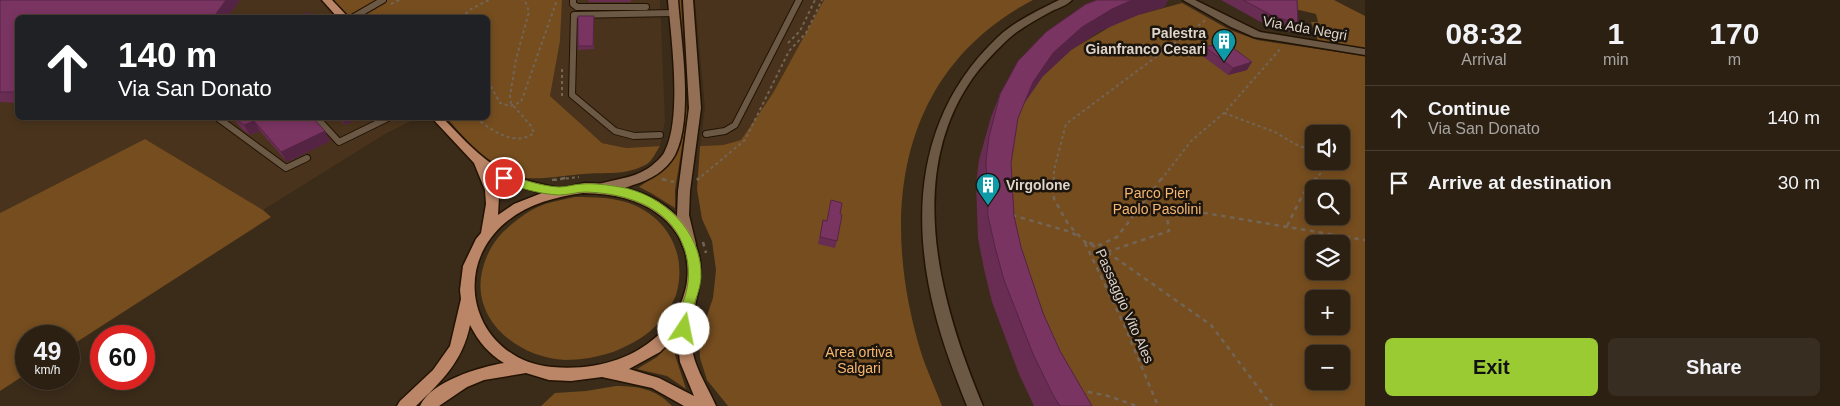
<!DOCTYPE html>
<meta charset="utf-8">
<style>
:root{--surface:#2c2013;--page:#382d21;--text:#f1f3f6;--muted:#a6a3a0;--line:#483e33;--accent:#9bcb33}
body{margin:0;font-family:Helvetica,sans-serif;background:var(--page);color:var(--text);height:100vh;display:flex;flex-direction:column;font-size:19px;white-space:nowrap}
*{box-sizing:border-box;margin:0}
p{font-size:16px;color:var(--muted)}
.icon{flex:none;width:28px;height:28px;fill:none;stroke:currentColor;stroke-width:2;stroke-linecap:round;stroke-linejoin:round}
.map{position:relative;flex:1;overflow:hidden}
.sheet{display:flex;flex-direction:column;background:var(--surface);width:475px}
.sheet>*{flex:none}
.hud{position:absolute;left:15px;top:15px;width:475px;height:105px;border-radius:8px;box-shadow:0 2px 8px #0003,0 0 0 1px var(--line);background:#202124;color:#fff;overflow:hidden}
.tools{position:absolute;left:1305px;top:125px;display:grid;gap:10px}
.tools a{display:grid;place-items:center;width:45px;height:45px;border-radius:8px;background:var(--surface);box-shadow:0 2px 8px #0003,0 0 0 1px var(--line);font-size:25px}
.speed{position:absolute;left:15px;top:325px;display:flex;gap:10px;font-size:25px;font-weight:700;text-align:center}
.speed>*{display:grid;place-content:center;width:65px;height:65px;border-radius:50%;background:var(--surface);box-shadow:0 2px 8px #0003,0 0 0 1px var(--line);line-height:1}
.speed small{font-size:12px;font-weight:400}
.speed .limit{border:8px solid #d22;background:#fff;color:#111}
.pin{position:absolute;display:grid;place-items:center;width:42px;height:42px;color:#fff;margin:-21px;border:2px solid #fff;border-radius:50%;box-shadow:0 1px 5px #0007}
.me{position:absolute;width:55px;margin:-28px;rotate:11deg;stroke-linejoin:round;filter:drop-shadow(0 0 4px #0008)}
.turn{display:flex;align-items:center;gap:18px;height:105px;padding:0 20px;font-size:22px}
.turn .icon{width:65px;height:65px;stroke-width:2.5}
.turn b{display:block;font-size:35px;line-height:42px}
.eta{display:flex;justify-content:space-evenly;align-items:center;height:85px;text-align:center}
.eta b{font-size:30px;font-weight:600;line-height:35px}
.primary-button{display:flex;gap:10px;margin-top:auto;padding:10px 20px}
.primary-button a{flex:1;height:58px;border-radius:8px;background:var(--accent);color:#111;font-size:20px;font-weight:600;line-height:58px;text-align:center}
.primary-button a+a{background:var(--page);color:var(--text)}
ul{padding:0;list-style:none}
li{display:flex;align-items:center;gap:15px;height:65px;padding:0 20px;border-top:1px solid var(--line)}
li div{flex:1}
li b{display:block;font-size:19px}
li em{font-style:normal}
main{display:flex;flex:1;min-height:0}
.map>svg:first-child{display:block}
.built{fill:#49331c}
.green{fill:#754d1f;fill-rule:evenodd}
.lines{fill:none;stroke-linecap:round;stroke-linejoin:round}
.service-casing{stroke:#221303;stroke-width:8}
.minor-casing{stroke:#221303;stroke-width:3}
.secondary-casing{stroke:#221303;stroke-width:3}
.primary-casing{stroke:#221303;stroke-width:3}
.path-far1{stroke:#736556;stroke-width:2;stroke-dasharray:3 3;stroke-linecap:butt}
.path{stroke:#736556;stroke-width:2.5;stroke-dasharray:4.5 4.5;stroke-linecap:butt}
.service{stroke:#6b5845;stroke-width:6}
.minor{fill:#6b5845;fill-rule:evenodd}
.secondary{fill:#936f56;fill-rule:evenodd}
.primary{fill:#bb8668;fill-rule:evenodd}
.wall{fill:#692d53}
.shaded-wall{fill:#552444}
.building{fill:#7a3461;stroke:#552444}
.route{fill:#9bcb33;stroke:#658421}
.labels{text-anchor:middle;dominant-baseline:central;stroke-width:5;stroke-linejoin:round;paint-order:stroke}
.street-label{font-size:14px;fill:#dfd4ca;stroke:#1c150d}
.poi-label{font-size:14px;font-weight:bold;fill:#dfd4ca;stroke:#1c150d;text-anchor:end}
.park-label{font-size:14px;fill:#f7b771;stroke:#1c150d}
</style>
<main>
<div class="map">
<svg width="1365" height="406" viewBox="0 0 1365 406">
<rect width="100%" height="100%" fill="#3b2b19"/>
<!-- built -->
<g class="built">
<path d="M0,0H329L348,17L18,18V118H417L385,134L263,210L145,139L0,213Z"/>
<path d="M562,0H660L665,121L660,146L626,148L602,143L550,96L560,41Z"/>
<path d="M695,0H824L773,93L741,140L723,145L700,146L705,108Z"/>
</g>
<!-- green -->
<g class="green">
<path d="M329,0H562L560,41L550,96L602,143L626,148L660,146C656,152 652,161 647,164C626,176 606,172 583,174C559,176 522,184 501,171C481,158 462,135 447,118H488V18L348,17Z"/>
<path d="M677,0H681L687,116L675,190V208L651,193L639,187L666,168L678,144Z"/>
<path d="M824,0H1033C897,71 880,214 920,349C926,369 935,387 942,406H728L707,380L700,358L699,339L713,298L716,270L712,241L702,219L697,189L700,146L723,145L741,140L773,93Z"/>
<path d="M1273,0H1334L1365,16V48L1318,41L1311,22H1318L1316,14L1286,7Z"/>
<path d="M1182,3L1230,30L1257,40L1365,56V406H1064L1018,300L1007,141L1023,105L1031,91L1043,76L1071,50L1118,22L1138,15ZM1314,134H1341V161H1314ZM1314,189H1341V216H1314ZM1314,244H1341V271H1314ZM1314,299H1341V326H1314ZM1314,354H1341V381H1314Z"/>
<path d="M145,139L263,210L271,217L69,347V336H26V374L0,391V213Z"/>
<path d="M575,197C595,197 615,197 634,205C671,221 687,258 676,295C673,303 667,311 662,318C652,334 630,345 613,352C598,357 581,360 565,360C521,358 475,324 481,277C484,259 491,244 504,231C516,220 530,209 545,204C555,201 565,199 575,197Z"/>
<path d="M674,339L675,355L686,389L667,376L637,369L657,357Z"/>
<path d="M616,386C638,386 656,389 672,406H541L555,393L586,391Z"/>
</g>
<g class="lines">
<!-- service casing -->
<g class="service-casing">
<g id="service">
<path d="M573,0V4L577,7H646"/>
<path d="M352,18L383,0"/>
<path d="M218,118L286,168L307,158"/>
<path d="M317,118L339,142L388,118"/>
<path d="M706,134L725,131L735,125L799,0"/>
<path d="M660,135L634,136L615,131L572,95L574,15L673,13"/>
</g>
</g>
<!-- minor casing -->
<g class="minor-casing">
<g id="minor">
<path d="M1059,0H1072C1067,5 1059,8 1052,11C1036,20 1018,29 1005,42C994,53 981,66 972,79C904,177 941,306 983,406H967C955,376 943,345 935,313C909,212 919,111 998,37C1015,21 1039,10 1059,0Z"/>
<path d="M1183,0H1195L1260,32L1365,49V55L1254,37L1231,27Z"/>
</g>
</g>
<!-- secondary casing -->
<g class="secondary-casing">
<g id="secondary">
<path d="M668,0H678C681,41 694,118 675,155C666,171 650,180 633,185C622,189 606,195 596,191L594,188L596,185C613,179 631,179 647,169C653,165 660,159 664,153C683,120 671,38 668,0Z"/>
<path d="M683,0H693L701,108L690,191L689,215L696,244L694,248L689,249L684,248L682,244L677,215L678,191L689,108Z"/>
</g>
</g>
<!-- primary casing -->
<g class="primary-casing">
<g id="primary">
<path d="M322,0H332L349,18H338Z"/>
<path d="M432,118H443C465,141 488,167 519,178C531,182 548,186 559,188C567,188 577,184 586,183C625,183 669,197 690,233C714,276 690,298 691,339C692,365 706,383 716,406H684L652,388L602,377L571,381L549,380L526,373L484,380L467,387L439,406H420C431,381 480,367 504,363C489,354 478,341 470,325C463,361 441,382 416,406H397L400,401L433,370L450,346L461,299L460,290L463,266L476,239L481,233L486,204L485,190L474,163ZM492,176L511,185L542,193L514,204L498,215L499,197ZM583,193C744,194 708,380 552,367C476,360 447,271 506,222C528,204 555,197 583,193ZM677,335L680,362L694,396L659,378L629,369L660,352Z"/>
</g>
</g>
<!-- path-far1 -->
<g class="path-far1">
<path d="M391,4L399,0"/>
<path d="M461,18L471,9L489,0"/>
<path d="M788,43L800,31L815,0"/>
<path d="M562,69V96"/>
<path d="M488,81L500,103L510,106L521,102L557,0"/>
<path d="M1224,113L1275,132L1293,143L1314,152"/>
<path d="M476,118C492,131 515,147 534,133L531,126L511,103L510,96L516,59L529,12L526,3L522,0"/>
<path d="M662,179L665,180"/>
<path d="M554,180L579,177"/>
<path d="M697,180L745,140L789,51L806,33L822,0"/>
<path d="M1054,180V170L1066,124L1207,19"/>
<path d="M1161,180L1191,141L1224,113L1282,47"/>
<path d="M1315,180L1327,166L1325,161"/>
</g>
<!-- path -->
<g class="path">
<path d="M1054,178V199L1068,224L1085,242L1107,252L1211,325L1272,406"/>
<path d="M662,179L674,182"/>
<path d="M552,180L566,178"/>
<path d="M697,180L699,178"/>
<path d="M1012,215L1071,232L1077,236"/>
<path d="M1287,226L1303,194L1316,178"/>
<path d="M703,242L706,253"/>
<path d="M1085,243L1125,327L1158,406"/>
<path d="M1089,243L1100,245L1117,237L1162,178"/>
<path d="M1107,252L1169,231L1166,209L1170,207L1365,240"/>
<path d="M1079,390L1108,396L1137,406"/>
</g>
<!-- service -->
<use href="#service" class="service"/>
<!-- minor -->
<use href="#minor" class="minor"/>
<!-- secondary -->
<use href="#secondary" class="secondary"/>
<!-- primary -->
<use href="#primary" class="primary"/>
</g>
<!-- wall -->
<g class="wall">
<path d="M0,0H240L227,18H18V103L0,102Z"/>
<path d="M588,0H631V2H589Z"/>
<path d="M1097,0H1168L1164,7L1138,15L1100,31L1071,50L1043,76L1024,103L1018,118L1011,163L1014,216L1021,247L1043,313L1060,351L1092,406H1034L1019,374L992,302L984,269L978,238L976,184L979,160L991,117L1000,94Z"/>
<path d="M1221,0H1297L1298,23L1291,32L1268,26Z"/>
<path d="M594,16V49L578,50V46Z"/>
<path d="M1205,47L1247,70L1228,75L1200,54Z"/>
<path d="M233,118H313L330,141L287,162L260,131L250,135L242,129Z"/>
<path d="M338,118H360L345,125Z"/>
<path d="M840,214L837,241L835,248L818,244L823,220L827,221Z"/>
</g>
<!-- shaded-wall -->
<g class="shaded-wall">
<path d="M226,0H240L227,18H213Z"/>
<path d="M1132,0H1168L1164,7L1138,15L1100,31L1071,50L1043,76L1023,105L1033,82L1053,53L1082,27L1112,9Z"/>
<path d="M1252,62L1247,70L1228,75L1233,68Z"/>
<path d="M341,118H360L345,125Z"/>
<path d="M254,121L260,131L250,135L244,125Z"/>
<path d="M325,131L330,141L287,162L281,152Z"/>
</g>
<!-- building -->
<g class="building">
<path d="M0,0H226L213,18H18V91L16,92H0Z"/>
<path d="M1097,0H1132L1112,9L1082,27L1053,53L1033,82L1018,118L1011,163L1014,216L1021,247L1043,313L1060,351L1092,406H1060L1053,395L1033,354L1004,280L995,247L988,216L986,161L989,137L1000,94L1018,61L1046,32L1086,4Z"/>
<path d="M1243,0H1297L1298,23L1275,17Z"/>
<path d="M311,13L315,18H299L297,15Z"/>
<path d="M578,16H594L593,46H578Z"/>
<path d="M1225,42L1252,62L1233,68L1205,47Z"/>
<path d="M234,118H313L325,131L281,152L254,121L244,125Z"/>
<path d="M831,200L842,203L840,214L842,215L837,241L820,237L823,220L827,221Z"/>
</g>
<!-- route -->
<path class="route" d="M504,174C522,179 540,186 559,187C567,187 575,184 582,184C594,183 608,185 620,187C663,194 703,232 701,278C700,290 695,300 692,311C691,318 691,326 688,333L684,335L679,333C673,321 683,305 686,293C690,278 689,259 683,245C668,205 623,193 585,192C577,192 568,195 559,195C539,194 519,188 500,181L498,178L500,175Z"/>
<!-- icons -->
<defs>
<g id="building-pin" transform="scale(1.25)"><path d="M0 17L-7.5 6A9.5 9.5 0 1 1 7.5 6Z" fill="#0f9aa8" stroke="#1c150d"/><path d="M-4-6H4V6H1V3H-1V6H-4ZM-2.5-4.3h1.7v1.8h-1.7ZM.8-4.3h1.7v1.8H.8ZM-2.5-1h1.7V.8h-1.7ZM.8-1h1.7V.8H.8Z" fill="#fff"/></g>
</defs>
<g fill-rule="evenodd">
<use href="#building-pin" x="1224" y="41"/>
<use href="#building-pin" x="988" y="185"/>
</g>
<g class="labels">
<!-- street labels -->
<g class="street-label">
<text transform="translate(1305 28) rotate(10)">Via Ada Negri</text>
<text transform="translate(1125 306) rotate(66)">Passaggio Vito Ales</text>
</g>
<!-- poi labels -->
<g class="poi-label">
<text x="1206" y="33">Palestra<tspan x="1206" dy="16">Gianfranco Cesari</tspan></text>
<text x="1006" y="185" text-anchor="start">Virgolone</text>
</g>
<!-- park labels -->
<g class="park-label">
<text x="1157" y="193">Parco Pier<tspan x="1157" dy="16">Paolo Pasolini</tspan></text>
<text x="859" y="352">Area ortiva<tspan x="859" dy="16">Salgari</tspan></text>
</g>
</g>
</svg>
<div class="tools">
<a><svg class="icon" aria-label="sound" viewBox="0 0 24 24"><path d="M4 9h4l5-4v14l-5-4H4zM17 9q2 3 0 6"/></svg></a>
<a><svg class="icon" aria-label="search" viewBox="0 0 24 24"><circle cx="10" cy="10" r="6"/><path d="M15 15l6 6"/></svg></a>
<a><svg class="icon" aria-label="layers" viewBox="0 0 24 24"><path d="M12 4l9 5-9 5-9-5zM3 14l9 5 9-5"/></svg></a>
<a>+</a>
<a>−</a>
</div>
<div class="speed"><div>49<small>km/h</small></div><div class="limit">60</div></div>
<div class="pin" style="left:504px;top:178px;background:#d93025"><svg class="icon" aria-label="arrive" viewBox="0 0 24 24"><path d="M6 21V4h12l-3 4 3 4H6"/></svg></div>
<svg class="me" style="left:684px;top:329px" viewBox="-20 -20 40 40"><circle r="19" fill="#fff"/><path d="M0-13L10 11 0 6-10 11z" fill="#9bcb33"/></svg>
<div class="hud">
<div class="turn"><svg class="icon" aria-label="ahead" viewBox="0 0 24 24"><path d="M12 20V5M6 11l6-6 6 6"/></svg><div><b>140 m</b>Via San Donato</div></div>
</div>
</div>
<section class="sheet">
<div class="eta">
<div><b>08:32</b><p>Arrival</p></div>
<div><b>1</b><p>min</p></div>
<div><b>170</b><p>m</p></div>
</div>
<ul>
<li><svg class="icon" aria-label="ahead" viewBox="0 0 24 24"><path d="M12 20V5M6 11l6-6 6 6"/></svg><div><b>Continue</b><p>Via San Donato</p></div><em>140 m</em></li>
<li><svg class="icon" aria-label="arrive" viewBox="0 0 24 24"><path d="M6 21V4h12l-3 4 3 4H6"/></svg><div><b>Arrive at destination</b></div><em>30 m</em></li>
</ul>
<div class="primary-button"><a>Exit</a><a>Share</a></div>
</section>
</main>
